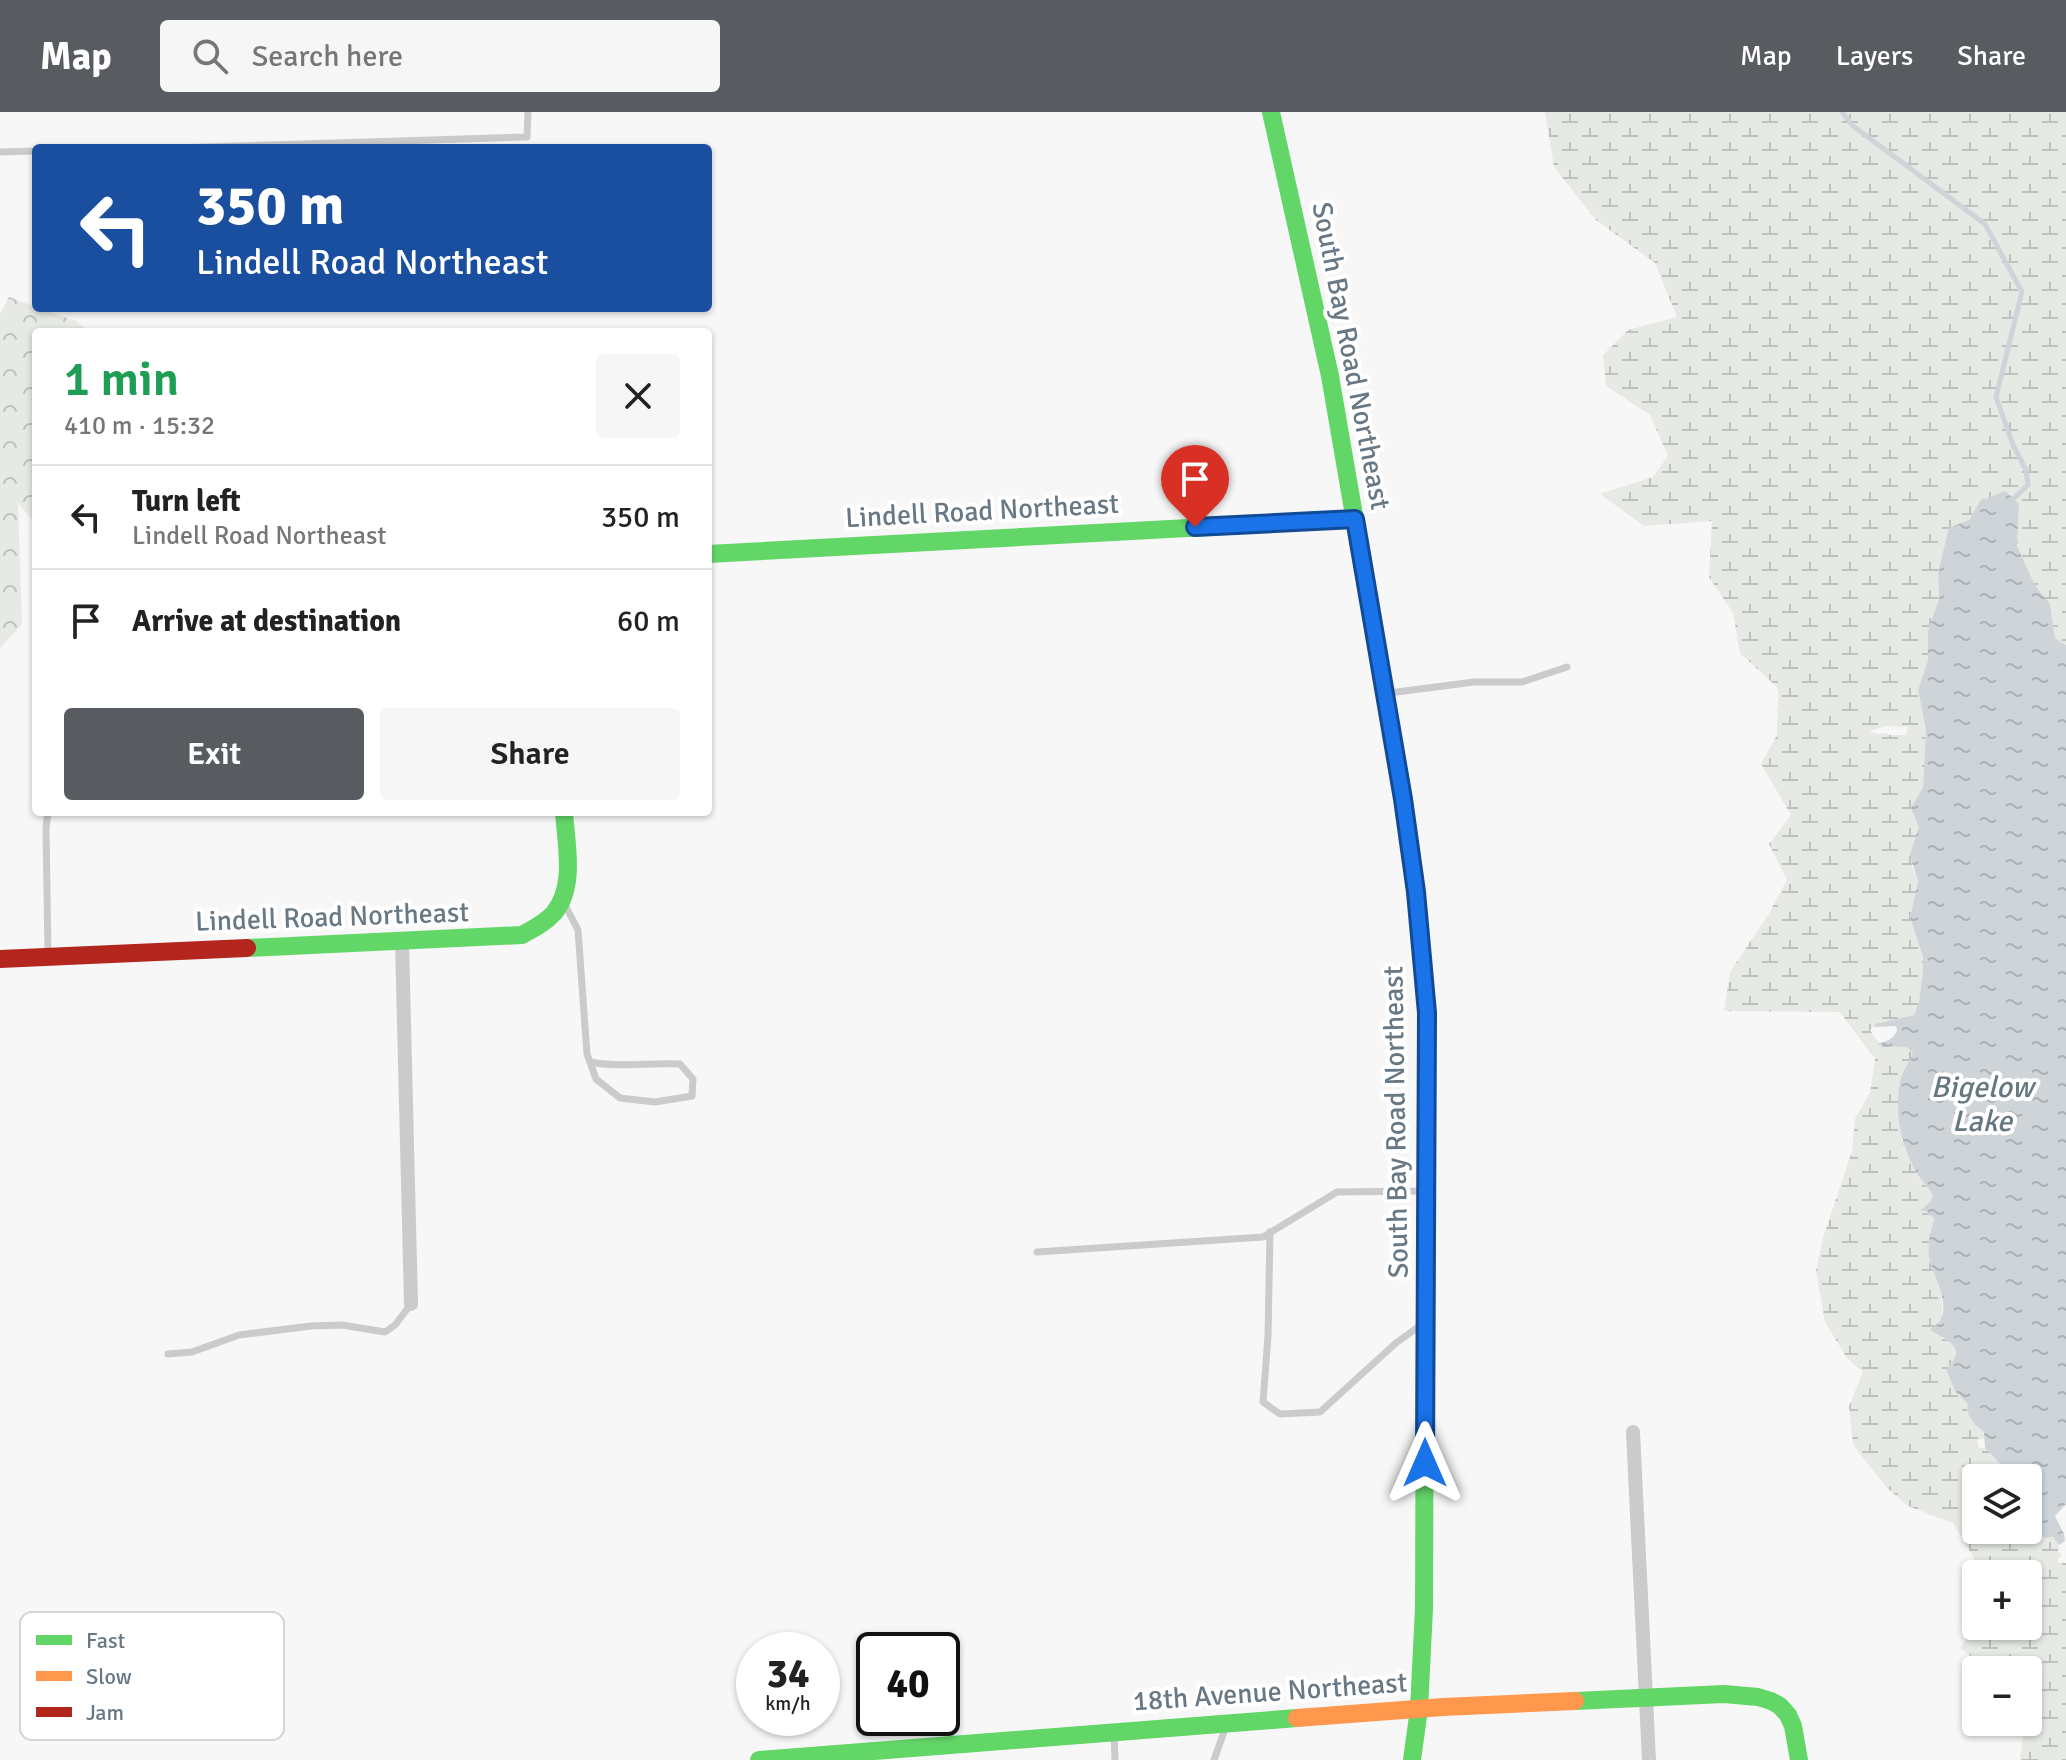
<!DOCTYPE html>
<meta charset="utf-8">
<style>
:root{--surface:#fff;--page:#f6f6f6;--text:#222;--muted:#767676;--line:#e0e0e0;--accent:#585c61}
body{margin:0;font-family:Signika,sans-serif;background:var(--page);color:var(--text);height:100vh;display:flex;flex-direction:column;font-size:30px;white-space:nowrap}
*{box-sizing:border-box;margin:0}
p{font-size:26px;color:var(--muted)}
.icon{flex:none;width:44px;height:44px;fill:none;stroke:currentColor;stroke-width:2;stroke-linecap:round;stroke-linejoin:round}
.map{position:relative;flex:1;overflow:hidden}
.side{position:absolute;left:32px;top:216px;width:680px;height:488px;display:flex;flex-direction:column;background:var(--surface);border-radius:8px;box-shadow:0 2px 6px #0004}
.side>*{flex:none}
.top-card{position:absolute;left:32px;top:32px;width:680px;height:168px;border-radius:8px;box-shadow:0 2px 6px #0004;background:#1a4fa0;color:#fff;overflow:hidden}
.controls{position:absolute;left:1962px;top:1352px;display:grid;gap:16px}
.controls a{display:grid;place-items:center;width:80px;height:80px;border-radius:8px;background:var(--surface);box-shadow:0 2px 6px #0004;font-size:40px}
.speed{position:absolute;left:736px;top:1520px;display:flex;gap:16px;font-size:40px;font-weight:700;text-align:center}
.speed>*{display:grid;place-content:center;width:104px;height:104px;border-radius:50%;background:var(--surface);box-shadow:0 2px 6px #0004;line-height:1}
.speed small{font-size:20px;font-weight:400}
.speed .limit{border:4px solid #111;border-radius:12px;background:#fff;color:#111}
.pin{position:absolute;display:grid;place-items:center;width:68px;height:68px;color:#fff;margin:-82px -34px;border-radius:50% 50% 50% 0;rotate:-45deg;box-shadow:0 0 8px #0007}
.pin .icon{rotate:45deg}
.me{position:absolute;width:88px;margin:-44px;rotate:0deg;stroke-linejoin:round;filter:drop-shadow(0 0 6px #0008)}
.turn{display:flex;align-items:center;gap:28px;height:168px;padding:0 32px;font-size:36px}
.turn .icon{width:104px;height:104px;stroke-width:2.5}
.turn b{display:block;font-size:56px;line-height:68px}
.round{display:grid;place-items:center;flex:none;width:84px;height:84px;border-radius:8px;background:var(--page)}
.head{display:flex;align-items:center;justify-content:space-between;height:136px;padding:0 32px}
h1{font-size:48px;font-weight:600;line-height:60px;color:#1e9e55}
.action{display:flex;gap:16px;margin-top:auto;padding:16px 32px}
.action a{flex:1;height:92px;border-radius:8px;background:var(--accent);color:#fff;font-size:32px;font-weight:600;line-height:92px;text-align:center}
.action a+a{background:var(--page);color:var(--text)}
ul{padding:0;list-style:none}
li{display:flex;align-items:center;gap:24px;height:104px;padding:0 32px;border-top:2px solid var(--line)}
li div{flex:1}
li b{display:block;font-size:30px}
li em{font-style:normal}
header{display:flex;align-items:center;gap:48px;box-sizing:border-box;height:112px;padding:0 40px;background:var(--accent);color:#fff}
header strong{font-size:38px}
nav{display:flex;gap:44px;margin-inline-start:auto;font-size:28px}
.search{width:560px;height:72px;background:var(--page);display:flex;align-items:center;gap:20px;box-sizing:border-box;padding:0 28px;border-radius:8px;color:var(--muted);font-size:30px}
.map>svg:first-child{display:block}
.forest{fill:url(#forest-crowns)}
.wetland{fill:url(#wetland-marsh);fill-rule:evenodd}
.water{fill:url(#water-ripples)}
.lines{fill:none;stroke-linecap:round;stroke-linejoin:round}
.stream{stroke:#ced4d8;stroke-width:5}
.lane{stroke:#cacbcc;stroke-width:7}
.street{stroke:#cacbcc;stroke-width:14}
.fast{stroke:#63d668;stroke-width:18}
.slow{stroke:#ff974d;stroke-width:18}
.jam{stroke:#b3261e;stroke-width:18}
.route-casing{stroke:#114b97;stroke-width:20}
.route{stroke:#1a73e8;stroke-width:14}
.labels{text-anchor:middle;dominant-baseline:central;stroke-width:8;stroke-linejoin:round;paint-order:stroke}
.street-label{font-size:28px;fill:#697885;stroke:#fff}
.water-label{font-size:30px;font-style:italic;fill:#657881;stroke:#fff}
.key{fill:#fff;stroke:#d2d6da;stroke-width:2}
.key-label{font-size:22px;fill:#697885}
</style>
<header>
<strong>Map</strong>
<div class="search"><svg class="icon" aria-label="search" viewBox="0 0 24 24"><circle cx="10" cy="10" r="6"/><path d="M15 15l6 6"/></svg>Search here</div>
<nav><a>Map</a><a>Layers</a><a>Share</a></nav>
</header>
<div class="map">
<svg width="2066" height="1648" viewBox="0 0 2066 1648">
<defs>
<pattern id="forest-crowns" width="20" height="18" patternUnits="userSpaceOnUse" patternTransform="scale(2)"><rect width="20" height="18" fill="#e6e9e4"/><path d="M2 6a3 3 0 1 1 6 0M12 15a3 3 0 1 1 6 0" fill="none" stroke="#bec2be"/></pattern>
<pattern id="wetland-marsh" width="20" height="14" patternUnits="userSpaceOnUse" patternTransform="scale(2)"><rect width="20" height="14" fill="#e6e9e4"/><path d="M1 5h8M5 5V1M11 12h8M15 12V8" fill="none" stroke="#bec2be"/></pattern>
<pattern id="water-ripples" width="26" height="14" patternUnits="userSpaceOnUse" patternTransform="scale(2)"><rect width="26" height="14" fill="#ced4d8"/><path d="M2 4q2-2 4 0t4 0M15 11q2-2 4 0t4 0" fill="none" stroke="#abb1b5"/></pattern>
</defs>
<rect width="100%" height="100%" fill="#f7f7f7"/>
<!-- forest -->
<path class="forest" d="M9,185L75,209L91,220H36V413L18,391L22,512L0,536V202Z"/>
<!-- wetland -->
<path class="wetland" d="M1545,0H2066V533L2055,526L2050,492L2035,473L2017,433L2019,392L1980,389L1938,461L1939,487L1928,518V548L1918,578L1926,618L1923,675L1911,696L1919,715L1912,755L1918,770L1910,805L1923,845V861L1919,890L1914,903L1875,912L1870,918C1881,937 1885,934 1906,935L1913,941L1900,968L1898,1001L1903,1032L1919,1066L1934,1083L1932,1089L1921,1098L1934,1105C1930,1120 1926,1135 1930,1150C1934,1163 1940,1174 1942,1187C1943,1200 1941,1212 1942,1226L1952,1230C1957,1242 1956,1247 1947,1257L1955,1279L1967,1291L1968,1302L1975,1313L1984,1320V1326L1977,1329L1979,1336H1985L2009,1361V1366H1976V1418H2028V1414L2038,1415L2044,1426L2053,1425L2059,1433L2058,1439L2062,1444L2058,1446V1451H2066V1648H2020L2025,1610H2028V1558H1994L1982,1553L1960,1536L1976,1514H2028V1462H1979L1974,1446L1953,1411L1908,1394L1887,1376L1853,1333L1849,1294L1863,1260L1847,1246L1825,1210L1816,1159L1823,1126L1852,1039L1855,1007L1870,981L1875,947L1840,900L1724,899L1730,860L1768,803L1787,768L1769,732L1791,703L1761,652L1777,623L1778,576L1740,541L1733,501L1709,465L1712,409L1644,414L1600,382L1653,365L1668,344L1650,303L1606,274L1603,243L1628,218L1677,205L1655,151L1596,108L1554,55ZM1886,614L1907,615L1906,623H1889L1887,621L1877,622L1869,619Z"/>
<!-- water -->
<path class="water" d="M2005,379L2019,392L2017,434L2035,473L2050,492L2055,526L2066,533V1392L2055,1404L2064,1422L2065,1429L2059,1433L2053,1425L2044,1426L2038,1419L2037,1415L2028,1414V1366H2009V1361L1985,1336L1984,1320L1975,1313L1968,1302L1967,1291L1955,1279L1946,1257C1968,1235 1948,1229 1930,1218C1933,1215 1938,1212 1940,1209C1951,1190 1932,1163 1929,1145C1927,1131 1931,1119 1934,1106L1925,1099H1920L1931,1089L1933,1083C1929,1076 1922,1070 1918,1063C1901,1034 1894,1003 1900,970C1901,961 1909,951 1913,941L1906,935L1883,934L1877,932C1886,930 1894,927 1897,918L1896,914L1874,915L1875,912L1914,903L1919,890L1923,860V845L1910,805L1918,770L1910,743L1919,715L1911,696L1923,675L1926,618L1918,578L1928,548V518L1939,487L1938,461L1949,416L1969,408L1980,389Z"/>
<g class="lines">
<!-- stream -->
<path class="stream" d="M1842,0L1853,14L1985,112L2022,180L1996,285L2013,333L2026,358L2028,373L2014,386"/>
<!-- lane -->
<g class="lane">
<path d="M175,36L527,25L528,0"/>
<path d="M0,40L36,39"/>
<path d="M1389,581L1474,570H1522L1567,555"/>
<path d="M48,700L46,716L48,842"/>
<path d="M564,791L578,818L587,942L596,967L620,986L655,990L692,984L693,967L680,952C650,950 620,956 590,950"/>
<path d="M1270,1120L1268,1224L1263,1290L1280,1302L1320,1300L1396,1231L1421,1213"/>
<path d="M1037,1140L1263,1125L1337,1080L1424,1079"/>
<path d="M168,1242L192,1240L239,1223L311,1214L342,1213L385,1220L395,1213L411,1192"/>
<path d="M1114,1622L1115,1648"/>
<path d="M1214,1648L1226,1614"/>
</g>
<!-- street -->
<g class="street">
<path d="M402,830L411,1192"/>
<path d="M1633,1320L1649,1648"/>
</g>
<!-- fast -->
<g class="fast">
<path d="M1271,0L1330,264L1403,687L1416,780L1427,901V972"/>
<path d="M708,442L1355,407"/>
<path d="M247,836L522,823C533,817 545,811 554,801C576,774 566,732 564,700"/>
<path d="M1575,1589L1724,1582L1758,1585L1771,1589L1780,1594L1788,1603L1793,1614L1799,1648"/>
<path d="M759,1648L1297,1606"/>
<path d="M1412,1648L1419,1597L1424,1496L1425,1208"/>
</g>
<!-- slow -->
<path class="slow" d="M1297,1606L1443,1595L1575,1589"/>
<!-- jam -->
<g class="jam">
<path d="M0,847L247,836"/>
<path d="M1425,1208L1427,972"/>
</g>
</g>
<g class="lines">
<!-- route casing -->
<g class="route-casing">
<path id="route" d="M1195,415L1355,407L1403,687L1416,780L1427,901L1425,1351"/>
</g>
<!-- route -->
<use href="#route" class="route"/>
</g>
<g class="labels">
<!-- street labels -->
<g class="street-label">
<text transform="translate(1351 244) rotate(79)">South Bay Road Northeast</text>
<text transform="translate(982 399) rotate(-3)">Lindell Road Northeast</text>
<text transform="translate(332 805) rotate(-2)">Lindell Road Northeast</text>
<text transform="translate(1396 1010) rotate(-91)">South Bay Road Northeast</text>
<text transform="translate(1270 1580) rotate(-4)">18th Avenue Northeast</text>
</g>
<!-- water labels -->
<g class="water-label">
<text x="1982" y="975">Bigelow<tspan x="1982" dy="34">Lake</tspan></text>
</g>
</g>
<!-- legend -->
<rect x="20" y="1500" width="264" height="128" rx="12" class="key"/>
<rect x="36" y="1523" width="36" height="10" fill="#63d668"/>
<rect x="36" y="1559" width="36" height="10" fill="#ff974d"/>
<rect x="36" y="1595" width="36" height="10" fill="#b3261e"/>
<g class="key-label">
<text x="86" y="1536">Fast</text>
<text x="86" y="1572">Slow</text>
<text x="86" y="1608">Jam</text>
</g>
</svg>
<div class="controls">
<a><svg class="icon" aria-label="layers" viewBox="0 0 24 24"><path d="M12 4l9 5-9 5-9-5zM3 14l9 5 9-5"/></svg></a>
<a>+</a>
<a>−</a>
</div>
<div class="speed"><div>34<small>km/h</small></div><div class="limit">40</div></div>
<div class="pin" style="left:1195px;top:415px;background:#d93025"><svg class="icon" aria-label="arrive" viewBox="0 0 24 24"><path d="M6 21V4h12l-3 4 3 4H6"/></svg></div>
<svg class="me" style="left:1425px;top:1351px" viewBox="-20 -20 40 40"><path d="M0-17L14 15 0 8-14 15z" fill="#1a73e8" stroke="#fff" stroke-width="4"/></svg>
<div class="top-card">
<div class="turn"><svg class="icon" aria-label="left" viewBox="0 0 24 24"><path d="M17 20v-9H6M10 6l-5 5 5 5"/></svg><div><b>350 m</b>Lindell Road Northeast</div></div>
</div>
<section class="side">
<div class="head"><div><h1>1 min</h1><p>410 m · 15:32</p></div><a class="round"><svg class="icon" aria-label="close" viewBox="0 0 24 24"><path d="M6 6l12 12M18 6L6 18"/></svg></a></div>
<ul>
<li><svg class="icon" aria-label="left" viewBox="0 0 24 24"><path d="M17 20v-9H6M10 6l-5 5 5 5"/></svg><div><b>Turn left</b><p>Lindell Road Northeast</p></div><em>350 m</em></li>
<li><svg class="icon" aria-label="arrive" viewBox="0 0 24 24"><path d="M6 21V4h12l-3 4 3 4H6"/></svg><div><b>Arrive at destination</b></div><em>60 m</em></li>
</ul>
<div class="action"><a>Exit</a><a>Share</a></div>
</section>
</div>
